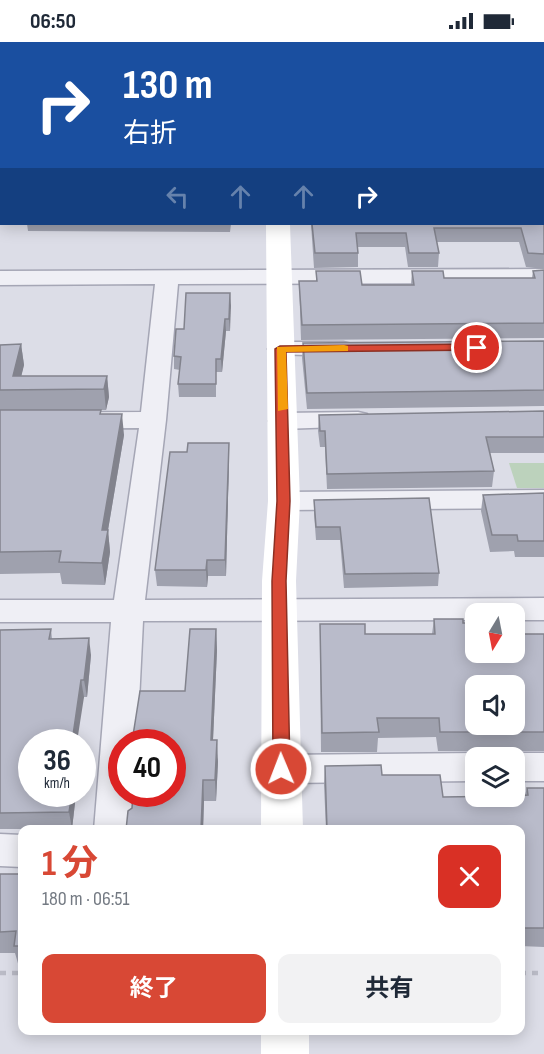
<!DOCTYPE html>
<html lang="ja">
<meta charset="utf-8">
<style>
:root{--surface:#fff;--page:#f2f2f3;--text:#1f2937;--muted:#747a83;--accent:#d84835}
body{margin:0;font-family:"Sofia Sans Condensed","Noto Sans JP",sans-serif;background:var(--page);color:var(--text);height:100vh;display:flex;flex-direction:column;font-size:22px;white-space:nowrap}
*{box-sizing:border-box;margin:0}
p{font-size:20px;color:var(--muted)}
.icon{flex:none;width:33px;height:33px;fill:none;stroke:currentColor;stroke-width:2;stroke-linecap:round;stroke-linejoin:round}
.map{position:relative;flex:1;overflow:hidden}
.sheet{position:absolute;left:18px;top:783px;width:507px;height:210px;display:flex;flex-direction:column;background:var(--surface);border-radius:12px;box-shadow:0 3px 15px #0003}
.sheet>*{flex:none}
.banner{position:absolute;left:0px;top:0px;width:544px;height:183px;box-shadow:0 3px 15px #0003;background:#1a4fa0;color:#fff;overflow:hidden}
.needle{width:39px;rotate:190deg}
.fabs{position:absolute;left:465px;top:561px;display:grid;gap:12px}
.fabs a{display:grid;place-items:center;width:60px;height:60px;border-radius:12px;background:var(--surface);box-shadow:0 3px 15px #0003;font-size:30px}
.speed{position:absolute;left:18px;top:687px;display:flex;gap:12px;font-size:30px;font-weight:700;text-align:center}
.speed>*{display:grid;place-content:center;width:78px;height:78px;border-radius:50%;background:var(--surface);box-shadow:0 3px 15px #0003;line-height:1}
.speed small{font-size:15px;font-weight:400}
.speed .limit{border:9px solid #d22;background:#fff;color:#111}
.pin{position:absolute;display:grid;place-items:center;width:51px;height:51px;color:#fff;margin:-26px;border:3px solid #fff;border-radius:50%;box-shadow:0 2px 6px #0007}
.me{position:absolute;width:66px;margin:-33px;rotate:359deg;stroke-linejoin:round;filter:drop-shadow(0 0 4px #0008)}
.turn{display:flex;align-items:center;gap:21px;height:126px;padding:0 24px;font-size:27px}
.turn .icon{width:78px;height:78px;stroke-width:2.5}
.turn b{display:block;font-size:42px;line-height:51px}
.lanes{display:flex;align-items:center;height:57px;padding:0 24px;background:#0003;justify-content:center;gap:30px;direction:ltr}
.lanes .off{opacity:.35}
.round{display:grid;place-items:center;flex:none;width:63px;height:63px;border-radius:12px;background:var(--page)}
.summary{display:flex;align-items:center;justify-content:space-between;height:102px;padding:0 24px}
h1{font-size:36px;font-weight:700;line-height:45px;color:var(--accent)}
.cta{display:flex;gap:12px;margin-top:auto;padding:12px 24px}
.cta a{flex:1;height:69px;border-radius:12px;background:var(--accent);color:#fff;font-size:24px;font-weight:700;line-height:69px;text-align:center}
.cta a+a{background:var(--page);color:var(--text)}
.status{display:flex;justify-content:space-between;align-items:center;height:42px;padding:0 30px;background:var(--surface);direction:ltr}
.status svg{height:16px;fill:currentColor}
.map>svg:first-child{display:block}
.green{fill:#bcd2bc}
.lines{fill:none;stroke-linecap:round;stroke-linejoin:round}
.street-casing{stroke:#a5a6b5;stroke-width:3}
.path{stroke:#babbc6;stroke-width:4.5;stroke-dasharray:6 6;stroke-linecap:butt}
.street{fill:#efeff5;fill-rule:evenodd}
.secondary{fill:#fff;fill-rule:evenodd}
.wall{fill:#9fa1ae}
.shaded-wall{fill:#82838d}
.building{fill:#b9bbca;stroke:#82838d;stroke-width:1.5;fill-rule:evenodd}
.route{fill:#d84835;stroke:#8c2f22;stroke-width:1.5}
.slow{fill:#f59e0b}
</style>
<div class="status"><b>06:50</b><svg viewBox="0 0 49 12"><path d="M0 12V9h3v3zM5 12V6h3v6zM10 12V3h3v9zM15 12V0h3v12zM26 1h20v11H26zM47 4h2v5h-2z"/></svg></div>
<div class="map">
<svg width="544" height="1012" viewBox="0 0 544 1012">
<rect width="100%" height="100%" fill="#dcdde7"/>
<!-- green -->
<path class="green" d="M509,421H544V446H517Z"/>
<g class="lines">
<!-- street casing -->
<g class="street-casing">
<g id="street">
<path d="M32,0H48L31,2Z"/>
<rect x="0" y="50" width="2" height="10"/>
<path d="M544,227V241L178,242L166,378L145,558L544,556V578H514V572H476V578L143,579L137,700H122V752H134L132,788H94L111,580H0V558H114L139,386L0,387V371L141,370L155,242L0,243V229Z"/>
<path d="M280,300H343L352,302L355,307L352,312L343,314L271,312L268,307L271,302Z"/>
<path d="M358,370L367,372L371,378L367,384L282,387L273,385L269,379L273,373L282,371Z"/>
<path d="M544,448V466L284,468L274,465L270,459L274,453L284,450Z"/>
<path d="M476,711L489,716H476V739L281,741L268,737L263,727L268,717L281,713Z"/>
<path d="M514,711H544V739H514V716H501Z"/>
<path d="M0,792L22,793V825L0,824Z"/>
</g>
</g>
<!-- path -->
<g class="path">
<path d="M0,931H22"/>
<path d="M520,931H544"/>
</g>
<!-- street -->
<use href="#street" class="street"/>
<!-- secondary -->
<g class="secondary">
<rect x="265" y="0" width="18" height="2"/>
<path d="M266,182H290L300,459L296,539L303,788H261L262,539L268,459Z"/>
<rect x="261" y="988" width="48" height="24"/>
</g>
</g>
<!-- wall -->
<g class="wall">
<path d="M305,0H544V83L543,82V2H305Z"/>
<path d="M544,86V227L526,225L519,200H437L439,211L438,225H408L405,205H358V225L314,226L311,182H543Z"/>
<path d="M27,182H231L230,190L28,189Z"/>
<path d="M544,228V296L301,298L299,239H316V229L362,243H411L412,229L444,236H532L533,229Z"/>
<path d="M230,251V289H226L222,330H216V355H179L178,342L180,328L174,327V314L184,287Z"/>
<path d="M544,299V364L307,367L302,316L303,301Z"/>
<path d="M21,302L24,323L21,334H107L109,355L106,368H101V372L124,393L108,488L110,510L105,543L62,542L60,531L0,532V303Z"/>
<path d="M544,369V411H490L494,429L492,445L327,447L325,405H320L318,389L319,373Z"/>
<path d="M229,401V417L226,534H208L207,545L157,544L155,528L187,410Z"/>
<path d="M544,451V515H515L514,509L490,510L481,469L483,453Z"/>
<path d="M314,458L439,531L438,544L344,546L340,498H316L314,471Z"/>
<path d="M434,577L523,592H544V709H438L436,695L378,696L377,710H321L320,601V582L365,592H432Z"/>
<path d="M51,587L52,597L91,613L87,655H84L32,752H76L72,787H0V588Z"/>
<path d="M216,587L217,608L213,698L218,720L216,759H204L203,788H126L132,766L185,649Z"/>
<path d="M325,724L382,733L443,755L525,753L527,746H544V905L520,904V788H326L324,743Z"/>
<path d="M0,832H22V925H19L15,911H0Z"/>
</g>
<!-- shaded-wall -->
<g class="shaded-wall">
<path d="M230,251L231,264L230,289L229,277Z"/>
<path d="M225,277L226,289L222,330L221,317Z"/>
<path d="M21,302L24,323L18,348L13,334Z"/>
<path d="M107,334L109,355L106,368L104,347Z"/>
<path d="M122,372L124,393L108,488L110,510L105,543L102,521V488Z"/>
<path d="M229,401V417L226,534L225,518Z"/>
<path d="M207,518L208,534L207,545L206,528Z"/>
<path d="M216,587L217,608L212,720L211,698Z"/>
<path d="M89,596L91,613L87,655L84,638Z"/>
<path d="M81,638L84,655L77,700H72Z"/>
<path d="M217,698L218,720L216,759L215,738Z"/>
<path d="M203,738L204,759L203,788H201Z"/>
<path d="M72,752H76L72,787L69,770Z"/>
</g>
<!-- building -->
<g class="building">
<path d="M205,0H238L237,2H205Z"/>
<path d="M306,0H406L407,2H306Z"/>
<path d="M461,0H544V36H543V2H462Z"/>
<path d="M543,39L544,45V75L543,82Z"/>
<path d="M543,85L544,86V212L528,211L521,186H434L439,211H409L406,191H356L358,211H315L312,182H543Z"/>
<path d="M544,228V281L302,283L299,239H317L316,229H360L362,243H414L412,229H443L444,236H535L533,229Z"/>
<path d="M186,251H230L229,277H225L221,317H216V342H178L181,315L174,314L176,287H184Z"/>
<path d="M544,299V348L307,351L303,301Z"/>
<path d="M21,302L13,334H107L104,347L0,348V303Z"/>
<path d="M0,368H101L100,372H122L102,488H108L102,521L59,520L61,509L0,510Z"/>
<path d="M544,369V395H486L494,429L327,432L325,389H320L319,373Z"/>
<path d="M188,401H229L225,518H207L206,528H155L170,410H187Z"/>
<path d="M544,451V499H518L517,493H492L483,453Z"/>
<path d="M429,456L439,531L345,532L340,485H316L314,458Z"/>
<path d="M434,577H463V581H476V610H514V582H521L523,592H544V690H440L439,676H377L379,690L322,691L320,582H365V592H435ZM476,644H514V682H476Z"/>
<path d="M51,587L49,597L89,596L84,638H81L72,700H32V752H72L69,770L0,771V588Z"/>
<path d="M190,587H216L211,698H217L215,738H203L201,788H126L128,769L132,766L133,752H172V700H132L140,649H185Z"/>
<path d="M381,723L382,733H440L443,755L514,754L528,753L527,746H544V886H520V788H327L325,724Z"/>
<path d="M0,832H22V904H14L16,889L0,890Z"/>
</g>
<!-- route -->
<path class="route" d="M477,302L481,303V308L286,310L290,459L286,539L290,727L281,733L276,731L273,727L272,539L277,459L275,307L280,304Z"/>
<!-- slow -->
<path class="slow" d="M344,303L348,304V309L286,310L288,367L278,369L277,305Z"/>
</svg>
<div class="fabs">
<a><svg class="needle" viewBox="-14 -14 28 28"><path d="M0-13l5 13h-10z" fill="#e53935"/><path d="M0 13l5-13h-10z" fill="#747a83"/></svg></a>
<a><svg class="icon" aria-label="sound" viewBox="0 0 24 24"><path d="M4 9h4l5-4v14l-5-4H4zM17 9q2 3 0 6"/></svg></a>
<a><svg class="icon" aria-label="layers" viewBox="0 0 24 24"><path d="M12 4l9 5-9 5-9-5zM3 14l9 5 9-5"/></svg></a>
</div>
<div class="speed"><div>36<small>km/h</small></div><div class="limit">40</div></div>
<div class="pin" style="left:477px;top:306px;background:#d93025"><svg class="icon" aria-label="arrive" viewBox="0 0 24 24"><path d="M6 21V4h12l-3 4 3 4H6"/></svg></div>
<svg class="me" style="left:281px;top:727px" viewBox="-20 -20 40 40"><circle r="17" fill="#d84835" stroke="#fff" stroke-width="3"/><path d="M0-11L8 9 0 5-8 9z" fill="#fff"/></svg>
<div class="banner">
<div class="turn"><svg class="icon" aria-label="right" viewBox="0 0 24 24"><path d="M7 20v-9h11M14 6l5 5-5 5"/></svg><div><b>130 m</b>右折</div></div>
<div class="lanes"><svg class="icon off" aria-label="left" viewBox="0 0 24 24"><path d="M17 20v-9H6M10 6l-5 5 5 5"/></svg><svg class="icon off" aria-label="ahead" viewBox="0 0 24 24"><path d="M12 20V5M6 11l6-6 6 6"/></svg><svg class="icon off" aria-label="ahead" viewBox="0 0 24 24"><path d="M12 20V5M6 11l6-6 6 6"/></svg><svg class="icon" aria-label="right" viewBox="0 0 24 24"><path d="M7 20v-9h11M14 6l5 5-5 5"/></svg></div>
</div>
<section class="sheet">
<div class="summary"><div><h1>1 分</h1><p>180 m · 06:51</p></div><a class="round" style="background:#d93025;color:#fff"><svg class="icon" aria-label="close" viewBox="0 0 24 24"><path d="M6 6l12 12M18 6L6 18"/></svg></a></div>
<div class="cta"><a>終了</a><a>共有</a></div>
</section>
</div>
